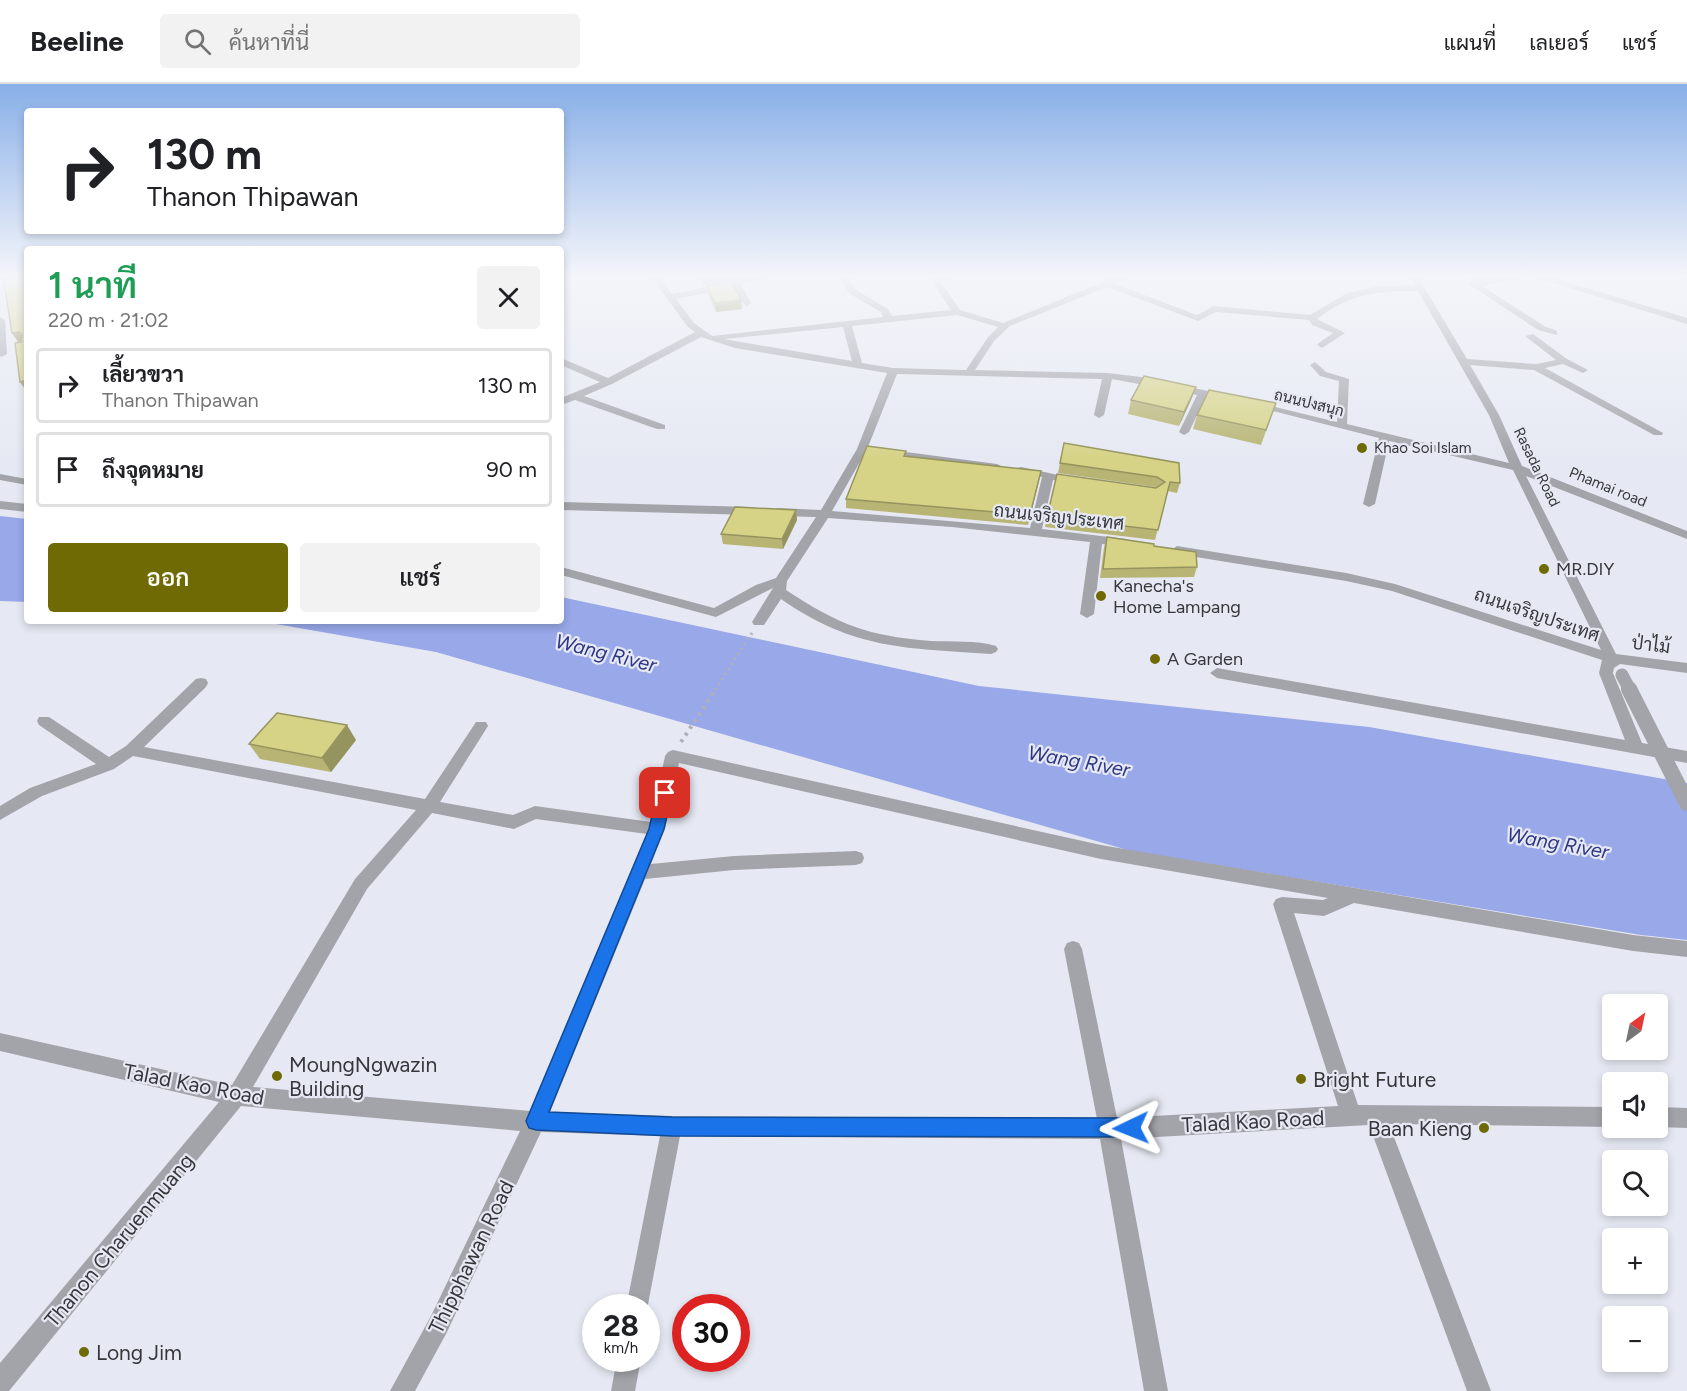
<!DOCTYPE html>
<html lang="th">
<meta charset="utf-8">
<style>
:root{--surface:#fff;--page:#f2f2f2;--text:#202124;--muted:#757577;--line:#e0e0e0;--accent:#6f6a04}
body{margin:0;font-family:Figtree,Sarabun,sans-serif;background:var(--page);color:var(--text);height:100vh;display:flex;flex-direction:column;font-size:22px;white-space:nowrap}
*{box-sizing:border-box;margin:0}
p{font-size:20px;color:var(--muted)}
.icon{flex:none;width:33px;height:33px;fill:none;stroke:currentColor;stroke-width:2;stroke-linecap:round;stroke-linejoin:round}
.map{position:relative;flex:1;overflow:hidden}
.details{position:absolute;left:24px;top:162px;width:540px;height:378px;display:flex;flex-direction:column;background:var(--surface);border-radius:6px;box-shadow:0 3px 9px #0003}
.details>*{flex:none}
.top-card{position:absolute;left:24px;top:24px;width:540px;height:126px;border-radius:6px;box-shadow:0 3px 9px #0003;background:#fff;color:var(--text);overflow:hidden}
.needle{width:39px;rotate:33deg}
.controls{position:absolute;left:1602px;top:910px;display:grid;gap:12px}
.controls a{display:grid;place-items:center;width:66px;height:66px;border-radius:6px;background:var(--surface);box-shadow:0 3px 9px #0003;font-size:30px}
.speed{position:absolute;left:582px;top:1210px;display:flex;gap:12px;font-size:30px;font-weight:700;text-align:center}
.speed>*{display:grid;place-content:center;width:78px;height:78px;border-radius:50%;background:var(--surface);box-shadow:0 3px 9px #0003;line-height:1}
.speed small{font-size:15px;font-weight:400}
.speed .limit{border:9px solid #d22;background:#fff;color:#111}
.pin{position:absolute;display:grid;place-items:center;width:51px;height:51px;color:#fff;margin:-26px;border-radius:12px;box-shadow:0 3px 9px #0006}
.me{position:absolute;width:66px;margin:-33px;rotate:268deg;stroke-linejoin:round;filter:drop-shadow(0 0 4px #0008)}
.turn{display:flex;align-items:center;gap:21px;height:126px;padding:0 24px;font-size:27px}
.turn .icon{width:78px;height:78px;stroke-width:2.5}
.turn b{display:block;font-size:42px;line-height:51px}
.round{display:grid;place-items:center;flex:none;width:63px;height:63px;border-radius:6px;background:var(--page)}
.headline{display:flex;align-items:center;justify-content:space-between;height:102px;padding:0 24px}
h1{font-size:36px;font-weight:600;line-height:45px;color:#1e9e55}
.cta{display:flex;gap:12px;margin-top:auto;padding:12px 24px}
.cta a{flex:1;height:69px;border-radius:6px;background:var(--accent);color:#fff;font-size:24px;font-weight:600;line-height:69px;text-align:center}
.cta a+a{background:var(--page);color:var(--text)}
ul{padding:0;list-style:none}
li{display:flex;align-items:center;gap:18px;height:75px;margin:0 12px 9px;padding:0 12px;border:3px solid var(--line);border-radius:6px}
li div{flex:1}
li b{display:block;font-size:22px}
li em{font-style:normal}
header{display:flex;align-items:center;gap:36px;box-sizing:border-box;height:84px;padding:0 30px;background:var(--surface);border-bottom:2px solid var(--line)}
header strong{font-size:28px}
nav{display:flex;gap:33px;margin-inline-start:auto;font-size:21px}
.search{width:420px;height:54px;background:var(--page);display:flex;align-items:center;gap:15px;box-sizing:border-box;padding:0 21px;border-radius:6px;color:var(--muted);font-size:22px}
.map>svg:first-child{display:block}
.water{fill:#98a8e9}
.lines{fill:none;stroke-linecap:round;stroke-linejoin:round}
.path-far1{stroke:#afb1b9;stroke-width:3;stroke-dasharray:2 4;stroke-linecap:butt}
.path{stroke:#afb1b9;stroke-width:4;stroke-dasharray:3 5;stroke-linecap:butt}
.minor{fill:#a3a4a9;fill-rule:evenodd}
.minor-bridge-far1{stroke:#a3a4a9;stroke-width:13}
.minor-bridge{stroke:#a3a4a9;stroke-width:16}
.wall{fill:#b8b574}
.shaded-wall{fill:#96945e}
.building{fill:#d6d387;stroke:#96945e;stroke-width:1.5}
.route{fill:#1a73e8;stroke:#114b97;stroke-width:1.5}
.poi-dot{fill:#6f6a04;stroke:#e6e9f3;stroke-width:2}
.labels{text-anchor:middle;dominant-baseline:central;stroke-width:4.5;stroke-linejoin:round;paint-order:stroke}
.far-street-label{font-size:15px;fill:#36373b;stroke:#e6e9f3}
.far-poi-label{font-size:15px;fill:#36373b;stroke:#e6e9f3;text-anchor:start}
.street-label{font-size:18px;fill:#36373b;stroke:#e6e9f3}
.poi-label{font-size:18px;fill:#36373b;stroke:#e6e9f3;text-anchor:start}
.water-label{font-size:20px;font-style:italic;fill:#2e3783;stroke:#e6e9f3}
.near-poi-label{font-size:21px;fill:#36373b;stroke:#e6e9f3;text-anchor:start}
.near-street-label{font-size:21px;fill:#36373b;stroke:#e6e9f3}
</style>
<header>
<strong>Beeline</strong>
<div class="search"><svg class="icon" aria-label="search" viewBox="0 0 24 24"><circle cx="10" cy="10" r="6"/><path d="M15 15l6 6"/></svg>ค้นหาที่นี่</div>
<nav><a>แผนที่</a><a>เลเยอร์</a><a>แชร์</a></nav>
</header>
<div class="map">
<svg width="1687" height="1307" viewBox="0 0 1687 1307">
<rect width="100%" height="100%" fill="#e6e9f3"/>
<!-- water -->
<g class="water">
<path d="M0,432L27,435V518L0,517Z"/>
<path d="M561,513L979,602L1369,643L1687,699V856L1641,851L1131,767L436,568L259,537H561Z"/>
</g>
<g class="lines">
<!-- path-far1 -->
<path class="path-far1" d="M715,606L752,549"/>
<!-- path -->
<path class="path" d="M681,658L716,605"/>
<!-- minor -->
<g class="minor">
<path d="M651,193H660L672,210L731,198L729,193H768L741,200L751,219L747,222L743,219L734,203L676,215L694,239L712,252L883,233L881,228L850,210L839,193H847L856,206L888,225L892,232L951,226L932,197L939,193H953L941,198L960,226L1003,239L1115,193H1128L1115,200L1197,231L1214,222L1310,231L1347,209L1375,203L1415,201L1410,193H1418L1467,275L1536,280L1556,276L1525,252L1533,250L1567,275L1588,286L1583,289L1563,280L1545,284L1663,349L1662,351H1654L1534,286L1470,281L1499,331L1522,382L1687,447V455L1526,392L1616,570L1687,579V589L1620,580L1614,584L1613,589L1642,659L1687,667V679L1217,594L1210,589L1217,584L1625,656L1599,589L1602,576L1392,507L1346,497L1177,470L1171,466L1177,462L1346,489L1395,500L1601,566L1513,386L1389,357L1375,420L1369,423L1363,420L1379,354L1249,321L1254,318L1337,338L1339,297L1320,292L1310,281L1315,278L1326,288L1349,295L1347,340L1509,379L1489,331L1418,207C1376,207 1351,209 1317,235L1345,249L1322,264L1317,261L1319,259L1333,249L1312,241L1309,236L1216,228L1198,237L1107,203L1010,242L994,257L975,286L1108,289L1141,293L1232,312V316L1228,317L1206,312L1189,348L1184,351L1179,348L1197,311L1112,295L1104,331L1099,334L1094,331L1102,295L897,290L868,363L997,380L1003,383L997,386L865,369L832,427L1030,444L1042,393L1017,388V384L1021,383L1077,395L1079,397L1073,400L1053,396L1042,445L1126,455L1132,459L1126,463L1102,460L1094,530L1087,534L1080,530L1090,458L952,443L828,434L787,497L786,506C839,541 868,552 931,557C952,558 976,556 996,562L998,565L996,568L991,570C906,564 854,566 781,515L764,541H754L752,538L773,504L716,533L561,491V483L714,524L756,501L776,494L816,433L777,432L771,428L777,424L821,426L857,365L887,289L735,264L701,253L612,300L584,312L665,341V345H657L575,316L561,321V314L600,298L561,281V274L608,294L695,248L688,243ZM957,231L998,243L988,253L966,286L893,284L862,279L852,242ZM843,243L852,277L724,255Z"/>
<path d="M1503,193H1524L1482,202L1544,242L1557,247V251L1538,246L1467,199L1471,196Z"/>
<path d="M1534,193H1549L1687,234V240Z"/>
<path d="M0,233L5,236L7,270L2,273L0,272Z"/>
<path d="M0,390L27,395V401L0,396Z"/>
<path d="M0,417L27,420V428L0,425Z"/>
<path d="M561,418L753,423L759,427L753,431L561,426Z"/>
<path d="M201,594L206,595L208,599L206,603L144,663L425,715L476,638H486L488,642L440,718L513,731L535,722L651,738L665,672L668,668L673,666L1101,761L1633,851L1687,857V873L1633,867L1354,819L1324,832L1294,829L1358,1021L1612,1023V1043L1389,1040L1491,1307H1467L1369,1041L1121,1055L1168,1307H1144L1100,1055L680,1052L646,1231V1224H626L660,1052L541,1048L447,1248L415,1307H390L431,1232L520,1047L241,1022L9,1307H0V1279L219,1018L0,967V949L232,1001L355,795L416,726L133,672L114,685L42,712L0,736V722L30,704L96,680L39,641L37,637L39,633H49L109,673L126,662L196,595ZM679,679L1101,775L1328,814L1323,816L1282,813L1276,815L1273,820L1338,1022L1117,1034L1082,865L1079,859L1073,857L1067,859L1064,865L1097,1035L672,1032L550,1028L645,795L734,786L856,781L862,779L864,774L862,769L856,767L734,772L651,780L665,745ZM432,729L514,745L536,735L647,750L530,1027L253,1003L367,805Z"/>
<path d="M1658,1023L1687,1024V1044L1658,1043Z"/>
<path d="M617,1275H641L635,1307H611Z"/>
</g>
<!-- minor-bridge-far1 -->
<path class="minor-bridge-far1" d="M1622,591L1630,606"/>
<!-- minor-bridge -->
<path class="minor-bridge" d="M1629,605L1687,719"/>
</g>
<!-- wall -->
<g class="wall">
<path d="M699,193H727V197L703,201Z"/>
<path d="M707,202L741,216L742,225L716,228L708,211Z"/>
<path d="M1196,303L1191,316L1179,342L1128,330L1131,316Z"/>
<path d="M1276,319L1261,361L1193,345L1197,331Z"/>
<path d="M1064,359L1180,399L1177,409L1168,407L1155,456L1045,443L1047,433L1155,403L1058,389Z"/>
<path d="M906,373L1039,396L1028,441L846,424V415Z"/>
<path d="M796,426L797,436L783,465L723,460L721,450Z"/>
<path d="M1107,453L1154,462L1197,483L1194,493L1100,494L1104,463Z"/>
<path d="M356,656L331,688L260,675L249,660Z"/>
</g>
<!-- shaded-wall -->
<g class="shaded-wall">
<path d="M702,193H727V197L703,201Z"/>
<path d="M741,216L742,225L716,228L715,219Z"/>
<path d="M19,248L27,260L20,261L12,249Z"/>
<path d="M26,296L27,297V308L20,298Z"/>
<path d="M1196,303L1191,316L1179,342L1184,328Z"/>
<path d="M1041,387L1039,396L1028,441L1030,431Z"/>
<path d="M796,426L797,436L783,465L782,455Z"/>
<path d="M347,641L356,656L331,688L322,674Z"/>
</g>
<!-- building -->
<g class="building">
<path d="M3,193H27V302L26,296L20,298L15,259L21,258L22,250L19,248L12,249Z"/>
<path d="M731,197L741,216L715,219L707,202Z"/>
<path d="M1144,292L1196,303L1184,328L1131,316Z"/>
<path d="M1209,306L1276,319L1266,346L1197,331Z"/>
<path d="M1064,359L1179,379L1180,399L1170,398L1158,446L1047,433L1057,390L1156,404L1165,398L1157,393L1060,379Z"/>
<path d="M867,362L906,367L904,372L1041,387L1030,431L846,415Z"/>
<path d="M735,423L796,426L782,455L721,450Z"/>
<path d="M1107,453L1154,460V462L1196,468L1197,483L1103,485Z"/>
<path d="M277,629L347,641L322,674L249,660Z"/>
</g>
<!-- sky -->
<linearGradient id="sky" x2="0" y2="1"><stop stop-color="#88afe8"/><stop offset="0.51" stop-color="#f4f5fa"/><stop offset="1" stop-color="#f4f5fa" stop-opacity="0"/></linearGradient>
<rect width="1687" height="376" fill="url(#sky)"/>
<!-- route -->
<path class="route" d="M665,703L670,705L672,709L664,745L549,1028L672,1033L1131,1034L1138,1037L1141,1044L1138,1050L1131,1053L672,1052L536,1046L529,1044L526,1037L649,745L657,709L660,705Z"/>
<!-- markers -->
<g class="poi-dot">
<circle cx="1362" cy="364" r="6"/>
<circle cx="1544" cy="485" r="6"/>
<circle cx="1101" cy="512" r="6"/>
<circle cx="1155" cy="575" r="6"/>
<circle cx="277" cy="992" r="6"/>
<circle cx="1301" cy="995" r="6"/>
<circle cx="1484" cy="1044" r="6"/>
<circle cx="84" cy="1268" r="6"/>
</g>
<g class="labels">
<!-- far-street labels -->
<g class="far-street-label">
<text transform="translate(1309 319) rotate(14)">ถนนปงสนุก</text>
<text transform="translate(1537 383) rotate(64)">Rasada Road</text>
<text transform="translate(1608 403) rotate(22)">Phamai road</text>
</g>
<!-- far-poi labels -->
<g class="far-poi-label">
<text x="1374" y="364">Khao Soi Islam</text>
</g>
<!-- street labels -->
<g class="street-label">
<text transform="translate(1059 433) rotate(6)">ถนนเจริญประเทศ</text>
<text transform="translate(1537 531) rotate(19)">ถนนเจริญประเทศ</text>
<text transform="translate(1651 561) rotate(7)">ป่าไม้</text>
</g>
<!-- poi labels -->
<g class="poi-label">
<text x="1556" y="485">MR.DIY</text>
<text x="1113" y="502">Kanecha's<tspan x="1113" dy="21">Home Lampang</tspan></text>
<text x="1167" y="575">A Garden</text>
</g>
<!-- water labels -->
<g class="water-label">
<text transform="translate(606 569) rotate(14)">Wang River</text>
<text transform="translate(1079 677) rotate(10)">Wang River</text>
<text transform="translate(1558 759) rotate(10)">Wang River</text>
</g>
<!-- near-poi labels -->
<g class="near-poi-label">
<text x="289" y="980">MoungNgwazin<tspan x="289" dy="24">Building</tspan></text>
<text x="1313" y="995">Bright Future</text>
<text x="1472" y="1044" text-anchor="end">Baan Kieng</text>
<text x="96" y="1268">Long Jim</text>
</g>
<!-- near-street labels -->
<g class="near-street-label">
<text transform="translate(194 1000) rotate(11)">Talad Kao Road</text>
<text transform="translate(1253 1037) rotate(-3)">Talad Kao Road</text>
<text transform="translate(119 1156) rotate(-50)">Thanon Charuenmuang</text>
<text transform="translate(471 1173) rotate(-64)">Thipphawan Road</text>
</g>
</g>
</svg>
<div class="controls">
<a><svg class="needle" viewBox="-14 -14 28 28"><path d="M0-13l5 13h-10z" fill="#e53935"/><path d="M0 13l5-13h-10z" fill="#757577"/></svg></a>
<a><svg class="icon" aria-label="sound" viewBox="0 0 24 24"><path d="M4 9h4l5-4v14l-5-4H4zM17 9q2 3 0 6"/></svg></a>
<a><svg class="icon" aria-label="search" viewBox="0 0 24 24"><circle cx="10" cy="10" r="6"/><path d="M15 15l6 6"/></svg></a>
<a>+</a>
<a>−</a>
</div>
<div class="speed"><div>28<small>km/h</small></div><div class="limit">30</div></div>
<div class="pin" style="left:665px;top:709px;background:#d93025"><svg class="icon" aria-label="arrive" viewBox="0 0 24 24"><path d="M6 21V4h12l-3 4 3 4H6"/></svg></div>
<svg class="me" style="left:1131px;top:1044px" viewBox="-20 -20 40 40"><path d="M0-17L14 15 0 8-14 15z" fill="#1a73e8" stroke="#fff" stroke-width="4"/></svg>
<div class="top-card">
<div class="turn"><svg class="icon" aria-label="right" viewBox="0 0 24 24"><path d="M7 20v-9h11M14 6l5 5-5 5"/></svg><div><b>130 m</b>Thanon Thipawan</div></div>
</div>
<section class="details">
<div class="headline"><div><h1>1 นาที</h1><p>220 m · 21:02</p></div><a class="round"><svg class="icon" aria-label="close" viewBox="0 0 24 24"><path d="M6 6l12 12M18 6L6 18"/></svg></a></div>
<ul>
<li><svg class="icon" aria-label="right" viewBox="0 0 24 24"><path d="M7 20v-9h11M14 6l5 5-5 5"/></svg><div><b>เลี้ยวขวา</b><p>Thanon Thipawan</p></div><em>130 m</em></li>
<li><svg class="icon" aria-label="arrive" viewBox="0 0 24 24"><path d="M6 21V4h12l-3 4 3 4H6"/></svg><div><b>ถึงจุดหมาย</b></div><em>90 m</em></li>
</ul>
<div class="cta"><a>ออก</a><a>แชร์</a></div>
</section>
</div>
